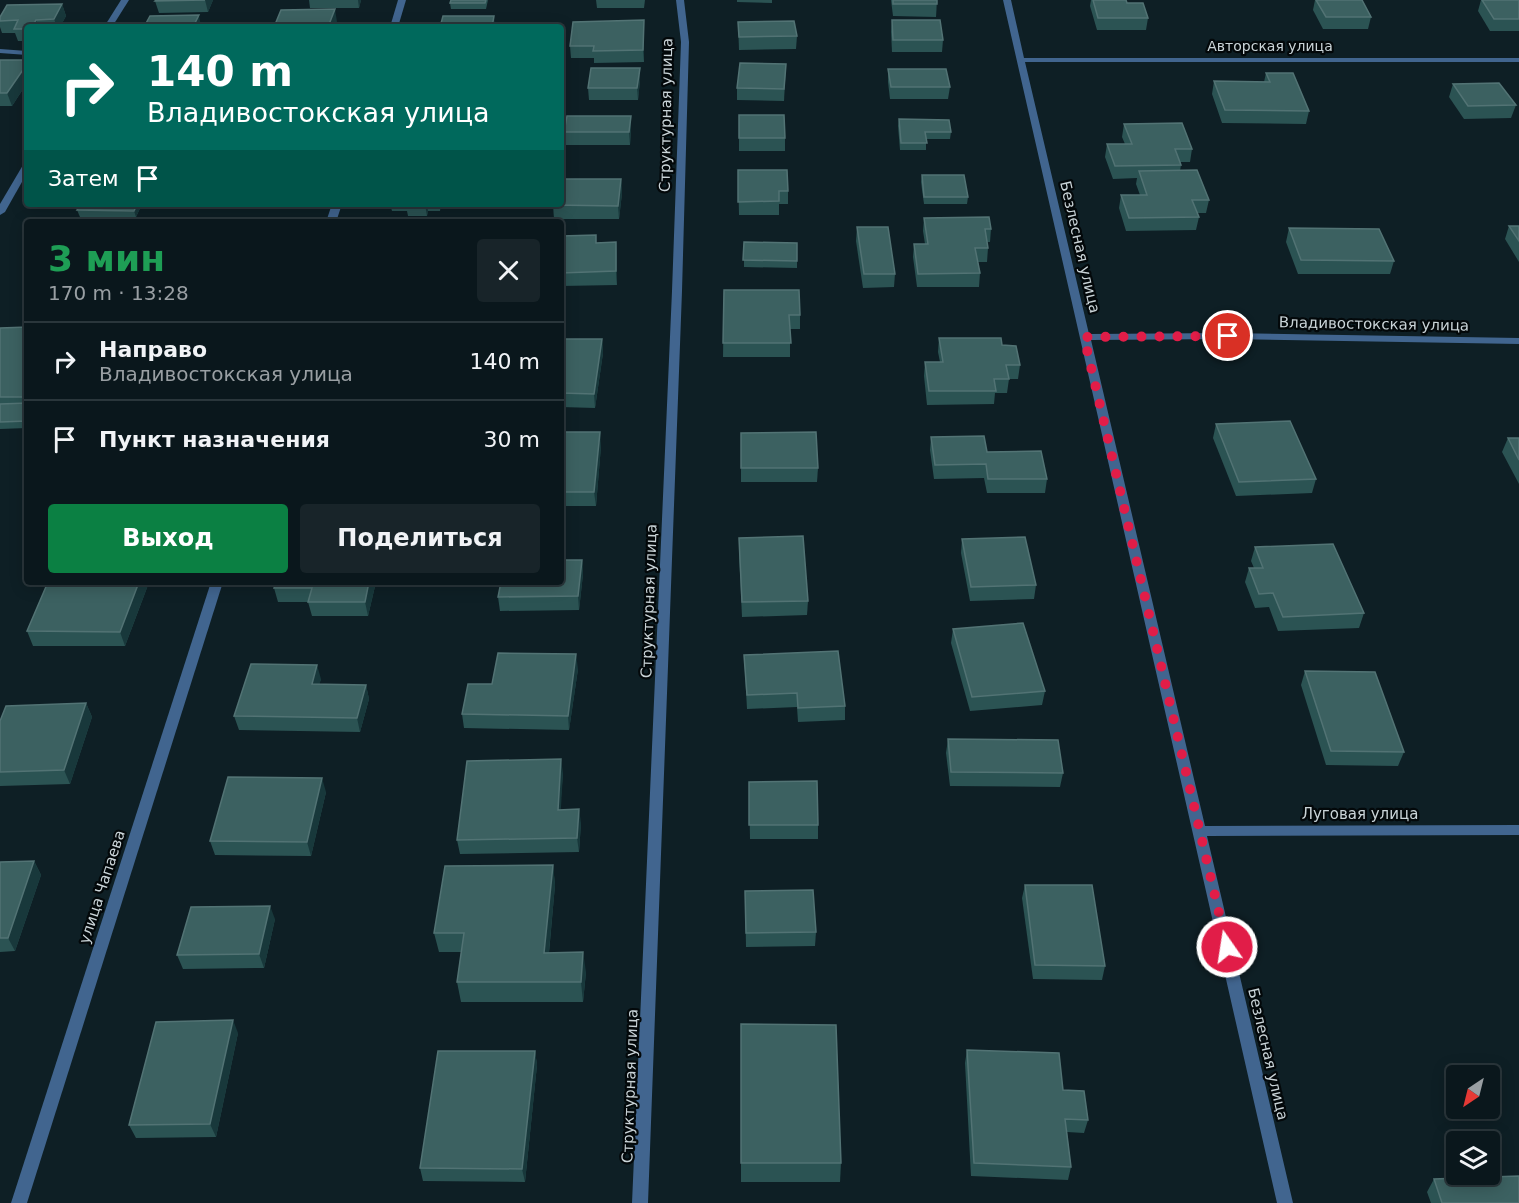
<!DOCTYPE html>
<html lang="ru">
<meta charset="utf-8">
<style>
:root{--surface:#0a171c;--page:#182429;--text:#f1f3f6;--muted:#999fa3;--line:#2a363b;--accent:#0b8043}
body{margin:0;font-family:"DejaVu Sans",sans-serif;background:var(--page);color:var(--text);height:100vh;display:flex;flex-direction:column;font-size:22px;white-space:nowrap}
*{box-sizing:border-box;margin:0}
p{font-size:20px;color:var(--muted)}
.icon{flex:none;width:33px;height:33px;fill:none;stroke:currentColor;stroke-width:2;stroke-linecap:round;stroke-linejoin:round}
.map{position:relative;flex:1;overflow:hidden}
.panel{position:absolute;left:24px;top:219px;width:540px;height:366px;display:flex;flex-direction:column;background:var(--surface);border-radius:6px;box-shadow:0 3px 15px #0003,0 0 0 2px var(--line)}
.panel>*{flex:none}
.guide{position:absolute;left:24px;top:24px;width:540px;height:183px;border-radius:6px;box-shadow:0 3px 15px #0003,0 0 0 2px var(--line);background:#00695c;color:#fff;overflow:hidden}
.needle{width:39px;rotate:215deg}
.buttons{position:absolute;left:1446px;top:1065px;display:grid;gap:12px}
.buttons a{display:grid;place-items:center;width:54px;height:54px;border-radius:6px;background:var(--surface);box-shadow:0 3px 15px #0003,0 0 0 2px var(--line);font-size:30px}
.pin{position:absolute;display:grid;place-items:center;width:51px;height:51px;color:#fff;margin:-26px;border:3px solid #fff;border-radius:50%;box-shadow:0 2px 6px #0007}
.me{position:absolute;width:66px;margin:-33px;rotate:347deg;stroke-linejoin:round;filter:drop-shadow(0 0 4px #0008)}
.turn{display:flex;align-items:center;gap:21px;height:126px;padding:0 24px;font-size:27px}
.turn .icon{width:78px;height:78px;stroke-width:2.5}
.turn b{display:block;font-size:42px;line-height:51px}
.then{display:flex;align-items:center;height:57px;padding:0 24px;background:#0003;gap:12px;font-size:22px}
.round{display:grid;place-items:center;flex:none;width:63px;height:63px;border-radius:6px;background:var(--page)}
.headline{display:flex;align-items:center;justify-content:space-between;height:102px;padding:0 24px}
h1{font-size:36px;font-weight:600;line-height:45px;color:#1e9e55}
.primary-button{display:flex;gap:12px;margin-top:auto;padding:12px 24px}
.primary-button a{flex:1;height:69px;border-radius:6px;background:var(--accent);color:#fff;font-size:24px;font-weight:600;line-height:69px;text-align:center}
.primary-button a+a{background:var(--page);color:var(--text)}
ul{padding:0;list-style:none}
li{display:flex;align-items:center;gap:18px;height:78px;padding:0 24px;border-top:2px solid var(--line)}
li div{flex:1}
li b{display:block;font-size:22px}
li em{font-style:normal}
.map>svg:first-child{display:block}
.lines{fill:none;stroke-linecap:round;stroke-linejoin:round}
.minor{fill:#41658f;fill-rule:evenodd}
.wall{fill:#2b5353}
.shaded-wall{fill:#18383b}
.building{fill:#3c6161;stroke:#527374;stroke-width:1.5}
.route{stroke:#e11d48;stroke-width:10;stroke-dasharray:0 18}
.labels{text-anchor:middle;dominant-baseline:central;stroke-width:4.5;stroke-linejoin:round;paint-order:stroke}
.far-street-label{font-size:14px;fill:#cad4d8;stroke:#03080a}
.street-label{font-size:15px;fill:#cad4d8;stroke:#03080a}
</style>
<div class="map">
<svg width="1519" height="1203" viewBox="0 0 1519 1203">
<rect width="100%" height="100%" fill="#0e1f25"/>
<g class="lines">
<!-- minor -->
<g class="minor">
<path d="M121,0H129L112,27H104Z"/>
<path d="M398,0H406L398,27H390Z"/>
<path d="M676,0H684L689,42L682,291L648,1203H632L672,291L681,42Z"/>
<path d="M1003,0H1011L1024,58H1519V62H1025L1089,334L1228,333L1519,338V344L1228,339L1091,340L1205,826L1519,825V835L1207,836L1293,1203H1277Z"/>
<path d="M0,49L27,51V55L0,53Z"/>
<path d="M27,162V173L5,212L0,215V204L23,165Z"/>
<path d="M332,204H342L336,222H326Z"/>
<path d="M211,582H223L27,1203H11Z"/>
</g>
</g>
<!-- wall -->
<g class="wall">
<path d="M156,0H213L208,12L159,13L155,1Z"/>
<path d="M309,0H361L359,8H310Z"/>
<path d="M488,0L486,9H451L450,3Z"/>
<path d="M596,0H645L644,8H597Z"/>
<path d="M737,0H772V3L737,2Z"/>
<path d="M891,0H937L936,17L893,16Z"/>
<path d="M1091,0H1126L1127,3L1148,18L1146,30H1097L1090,6Z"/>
<path d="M1315,0H1362L1371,17L1368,29H1323L1313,10Z"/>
<path d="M1481,0H1519V31H1490L1478,11Z"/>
<path d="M62,4L66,16L60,27H27V41H18L15,33H2L0,27V17Z"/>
<path d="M644,20V62L594,63V58H571L570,46Z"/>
<path d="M892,20L943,40L942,52H892L891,32Z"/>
<path d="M738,22L797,36L796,49L739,50Z"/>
<path d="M0,60H27V83L12,106H0Z"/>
<path d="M786,64L784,101L737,100V88Z"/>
<path d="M888,69L950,87L948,99H890L888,82Z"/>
<path d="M1266,73L1309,111L1306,124L1222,123L1212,94L1214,81L1264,82Z"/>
<path d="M640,80L638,100H589L588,88Z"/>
<path d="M1453,84L1516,105L1511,118L1464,119L1449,97Z"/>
<path d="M739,115L785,138V151H739Z"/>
<path d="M631,116V129L630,145H565L564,132Z"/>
<path d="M899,119L951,132L950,139H926V150H900L898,126Z"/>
<path d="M1124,124L1192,149L1190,162H1180L1181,165L1180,171L1209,200L1206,213H1197L1199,217L1196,230L1126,231L1119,208L1121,195H1140L1136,184L1137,178L1113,179L1105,157L1107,144H1125L1122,137Z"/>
<path d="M738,170L788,191V204H779V215H739Z"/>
<path d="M922,175L968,197L967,204H924L921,182Z"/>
<path d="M621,179L622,193L619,219H554L553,205Z"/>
<path d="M142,204L136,217H80L77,210Z"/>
<path d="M390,204H441L440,211H428L427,216H408L407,211H392Z"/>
<path d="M924,218L991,229L990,242H987L988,248L987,262H978L980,273L979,287H917L913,257L914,244H925L923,231Z"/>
<path d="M1509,226H1519V262L1505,239Z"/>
<path d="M857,227L895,274L894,287L863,288L856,241Z"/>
<path d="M1289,228L1394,261L1390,274H1298L1286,242Z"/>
<path d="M561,236L597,243L616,242L617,285L561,286Z"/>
<path d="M744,242L797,243V268L744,267Z"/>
<path d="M724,290L800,315V329H790V357H723Z"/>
<path d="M27,327V428L0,429V328Z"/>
<path d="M939,338L1002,345L1020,365L1018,379H1009L1007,393H995L994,404L927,405L924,376L925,362H940L938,352Z"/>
<path d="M561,339H602L603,353L595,408L561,407Z"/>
<path d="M1216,424L1316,479L1312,493L1236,496L1213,438Z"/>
<path d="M561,432L601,446L596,506H561Z"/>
<path d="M741,433L818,468L817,482H741Z"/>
<path d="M931,437L987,452L1047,479L1045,493H987L984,478L934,479L930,450Z"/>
<path d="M1508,438H1519V484L1502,452Z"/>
<path d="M962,539L1036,585L1034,599L970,601L961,553Z"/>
<path d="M1255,547L1364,613L1359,628L1278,631L1269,607L1255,608L1245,582L1249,568H1254L1251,561Z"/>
<path d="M739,552L808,601L807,615L742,617Z"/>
<path d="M582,560L583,574L579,610L500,611L498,597Z"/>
<path d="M48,582H147L148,585L125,646H33L27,631Z"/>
<path d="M276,582H376L368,616H312L308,602H278L274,588Z"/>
<path d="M953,629L1045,691L1042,705L970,711L951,643Z"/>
<path d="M744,655L845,706V720L798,722L797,707L747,709Z"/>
<path d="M578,669L569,730L464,728L462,714L492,684Z"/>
<path d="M1305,671L1404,752L1398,766L1326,765L1301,685Z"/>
<path d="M321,679L319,684L366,685L369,699L360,732L239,730L234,716Z"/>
<path d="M86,703L92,717L70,784L0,786V721Z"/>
<path d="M948,739L1063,773L1060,787L950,786L946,753Z"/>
<path d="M563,773L560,810L581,823L579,852L460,854L457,840Z"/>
<path d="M749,782L818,825V839H750Z"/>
<path d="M326,792L311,856L215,855L210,841Z"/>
<path d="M34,861L41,875L15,951L0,952V862Z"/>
<path d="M553,865L555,885L549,953L586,972L583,1002H461L457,982L461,952H439L434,933Z"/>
<path d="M1025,885L1105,966L1102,980L1033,979L1022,898Z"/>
<path d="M745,891L816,932L815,946L746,947Z"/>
<path d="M275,919L264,968L183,969L177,955Z"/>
<path d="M238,1033L216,1137L136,1138L129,1125Z"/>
<path d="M967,1050L1063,1090L1088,1120L1084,1133L1067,1132L1071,1167L1068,1180L971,1176L965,1063Z"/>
<path d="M535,1051L537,1065L525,1182L423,1181L420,1168Z"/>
<path d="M741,1163H841L840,1182H741Z"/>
<path d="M1434,1179L1519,1203H1431L1427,1192Z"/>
</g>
<!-- shaded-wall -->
<g class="shaded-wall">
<path d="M205,0H213L208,12Z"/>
<path d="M358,0H361L359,8Z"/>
<path d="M62,4L66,16L60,27H57L54,19Z"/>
<path d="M335,9L337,22L335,27H328Z"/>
<path d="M199,15L201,27H193Z"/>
<path d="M494,16L495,27H492Z"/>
<path d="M36,20L38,27H32Z"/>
<path d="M644,20V62L643,50Z"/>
<path d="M27,64V83L12,106L7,93Z"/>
<path d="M640,68V80L638,100L637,88Z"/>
<path d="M631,116V129L630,145L629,132Z"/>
<path d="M621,179L622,193L619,219L618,206Z"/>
<path d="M137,204H142L136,217L134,211Z"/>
<path d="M425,204H427L428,211L427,216Z"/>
<path d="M616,242L617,256V285L616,271Z"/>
<path d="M602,339L603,353L595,408L594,394Z"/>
<path d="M600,432L601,446L596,506L594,492Z"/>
<path d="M582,560L583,574L579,610L578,596Z"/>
<path d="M139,582H147L148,585L125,646L120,632Z"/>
<path d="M369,582H376L368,616L365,602Z"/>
<path d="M576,654L578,669L569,730L568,716Z"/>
<path d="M317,665L321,679L316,698L312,684Z"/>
<path d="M366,685L369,699L360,732L357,718Z"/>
<path d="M86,703L92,717L70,784L64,770Z"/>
<path d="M561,759L563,773L560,824L558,810Z"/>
<path d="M322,778L326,792L311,856L307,842Z"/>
<path d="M579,809L581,823L579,852L577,838Z"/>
<path d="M34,861L41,875L15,951L8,938Z"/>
<path d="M553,865L555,885L547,973L544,953Z"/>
<path d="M270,906L275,919L264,968L259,954Z"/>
<path d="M583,952L586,972L583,1002L581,982Z"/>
<path d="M233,1020L238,1033L216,1137L210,1124Z"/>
<path d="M535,1051L537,1065L525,1182L522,1169Z"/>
</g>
<!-- building -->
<g class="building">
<path d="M156,0H205L155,1Z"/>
<path d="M451,0H486L485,3H450Z"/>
<rect x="893" y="0" width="44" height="4"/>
<path d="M1093,0H1126L1127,3H1143L1148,18H1098Z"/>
<path d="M1316,0H1362L1371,17H1326Z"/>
<path d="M1482,0H1519V19H1494Z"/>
<path d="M62,4L54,19L36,20L32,27H27V29H14L18,20L0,21V17L7,5Z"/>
<path d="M335,9L328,27H274L281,10Z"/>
<path d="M199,15L193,27H144L150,16Z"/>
<path d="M443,16H494L492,27H440Z"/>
<path d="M644,20L643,50L593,51L594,46H570L573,22Z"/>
<path d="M892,20H940L943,40H893Z"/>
<path d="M794,21L797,36L739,37L738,22Z"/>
<path d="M0,60H27V64L7,93H0Z"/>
<path d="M740,63L786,64L784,89L737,88Z"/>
<path d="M591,68H640L637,88H588Z"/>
<path d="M888,69H946L950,87H891Z"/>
<path d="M1266,73H1293L1309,111L1225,110L1214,81L1270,82Z"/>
<path d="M1499,83L1516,105L1468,106L1453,84Z"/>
<path d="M739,115H784L785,138H739Z"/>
<path d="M567,116H631L629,132H564Z"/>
<path d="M899,119L949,120L951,132H925L927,143H901Z"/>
<path d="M1182,123L1192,149H1175L1181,165L1115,166L1107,144H1132L1124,124Z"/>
<path d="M738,170H787L788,191H779V201L738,202Z"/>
<path d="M1197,170L1209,200H1192L1199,217L1129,218L1121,195H1147L1139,171Z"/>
<path d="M922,175H964L968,197H924Z"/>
<path d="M561,179H621L618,206L553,205V204H561Z"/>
<path d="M81,204H137L134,211L77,210Z"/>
<path d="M989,217L991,229H985L988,248H975L980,273L918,274L914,244H928L924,218Z"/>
<path d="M469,221V222H395Z"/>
<path d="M1509,226H1519V241Z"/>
<path d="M857,227H888L895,274H864Z"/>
<path d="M1289,228L1379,229L1394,261L1301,260Z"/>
<path d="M596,235V243L616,242V271L561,273V236Z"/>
<path d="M744,242L797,243V261L743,260Z"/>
<path d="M724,290H799L800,315H789L791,343H723Z"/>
<path d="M27,327V397H0V328Z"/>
<path d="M939,338H1001L1002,345L1016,346L1020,365H1006L1009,379H994L996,391H929L925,362H943Z"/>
<path d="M561,339H602L594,394L561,393Z"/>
<path d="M27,403V421L0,422V404Z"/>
<path d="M1290,421L1316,479L1239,482L1216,424Z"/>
<path d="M561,432H600L594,492H561Z"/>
<path d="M816,432L818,468H741V433Z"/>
<path d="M984,436L987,452L1041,451L1047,479H988L986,464L935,465L931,437Z"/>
<path d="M1508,438H1519V460Z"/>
<path d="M803,536L808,601L742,602L739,538Z"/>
<path d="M1025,537L1036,585L971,587L962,539Z"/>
<path d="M1333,544L1364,613L1283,617L1273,593L1259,594L1249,568H1263L1255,547Z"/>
<path d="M561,560H582L578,596L498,597L501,582H561Z"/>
<path d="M48,582H139L120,632L27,631Z"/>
<path d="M276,582H369L365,602H308L312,588H274Z"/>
<path d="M1023,623L1045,691L972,697L953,629Z"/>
<path d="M838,651L845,706L798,708L797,693L747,695L744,655Z"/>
<path d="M498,653L576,654L568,716L462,714L468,684H492Z"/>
<path d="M251,664L317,665L312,684L366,685L357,718L234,716Z"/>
<path d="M1305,671L1375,672L1404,752L1331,751Z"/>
<path d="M86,703L64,770L0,772V721L6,706Z"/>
<path d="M948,739L1058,740L1063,773L951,772Z"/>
<path d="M561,759L558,810L579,809L577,838L457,840L467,761Z"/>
<path d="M228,777L322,778L307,842L210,841Z"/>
<path d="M817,781L818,825H749V782Z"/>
<path d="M34,861L8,938H0V862Z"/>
<path d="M553,865L544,953L583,952L581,982H457L464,933H434L445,866Z"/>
<path d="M1025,885H1092L1105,966L1035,965Z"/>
<path d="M813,890L816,932L746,933L745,891Z"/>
<path d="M270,906L259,954L177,955L191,907Z"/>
<path d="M233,1020L210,1124L129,1125L156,1022Z"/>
<path d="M741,1024L836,1025L841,1163H741Z"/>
<path d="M967,1050L1059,1053L1063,1090L1084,1091L1088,1120L1065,1119L1071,1167L974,1163Z"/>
<path d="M438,1051H535L522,1169L420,1168Z"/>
<path d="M1519,1176V1203H1442L1434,1179Z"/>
</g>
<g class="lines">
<!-- route -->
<path class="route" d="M1227,947L1084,337L1228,336"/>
</g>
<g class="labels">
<!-- far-street labels -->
<g class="far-street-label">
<text x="1270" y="46">Авторская улица</text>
</g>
<!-- street labels -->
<g class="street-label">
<text transform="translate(666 115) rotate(-89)">Структурная улица</text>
<text transform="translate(1080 247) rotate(77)">Безлесная улица</text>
<text transform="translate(1374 324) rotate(1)">Владивостокская улица</text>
<text transform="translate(649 601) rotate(-88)">Структурная улица</text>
<text x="1360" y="814">Луговая улица</text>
<text transform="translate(102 887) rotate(-72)">улица Чапаева</text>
<text transform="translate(1268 1054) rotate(77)">Безлесная улица</text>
<text transform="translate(630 1086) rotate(-88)">Структурная улица</text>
</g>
</g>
</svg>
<div class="buttons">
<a><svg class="needle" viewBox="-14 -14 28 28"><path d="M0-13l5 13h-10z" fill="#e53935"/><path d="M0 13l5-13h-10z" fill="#999fa3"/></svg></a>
<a><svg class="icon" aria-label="layers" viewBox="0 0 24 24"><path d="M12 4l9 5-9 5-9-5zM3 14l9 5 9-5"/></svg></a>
</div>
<div class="pin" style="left:1228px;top:336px;background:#d93025"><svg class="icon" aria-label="arrive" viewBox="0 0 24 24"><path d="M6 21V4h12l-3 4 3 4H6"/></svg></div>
<svg class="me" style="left:1227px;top:947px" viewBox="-20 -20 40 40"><circle r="17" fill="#e11d48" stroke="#fff" stroke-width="3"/><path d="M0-11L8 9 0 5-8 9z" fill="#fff"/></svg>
<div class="guide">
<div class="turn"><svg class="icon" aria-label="right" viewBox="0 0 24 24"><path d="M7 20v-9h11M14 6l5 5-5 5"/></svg><div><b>140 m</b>Владивостокская улица</div></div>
<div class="then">Затем<svg class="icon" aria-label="arrive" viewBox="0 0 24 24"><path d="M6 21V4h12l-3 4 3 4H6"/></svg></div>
</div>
<section class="panel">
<div class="headline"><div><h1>3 мин</h1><p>170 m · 13:28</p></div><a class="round"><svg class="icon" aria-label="close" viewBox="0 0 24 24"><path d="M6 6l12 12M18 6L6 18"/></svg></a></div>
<ul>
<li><svg class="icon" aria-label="right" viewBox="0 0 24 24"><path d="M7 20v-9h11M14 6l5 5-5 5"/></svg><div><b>Направо</b><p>Владивостокская улица</p></div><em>140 m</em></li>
<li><svg class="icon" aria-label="arrive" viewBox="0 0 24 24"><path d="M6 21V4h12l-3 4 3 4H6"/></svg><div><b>Пункт назначения</b></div><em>30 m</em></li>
</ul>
<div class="primary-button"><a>Выход</a><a>Поделиться</a></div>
</section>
</div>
